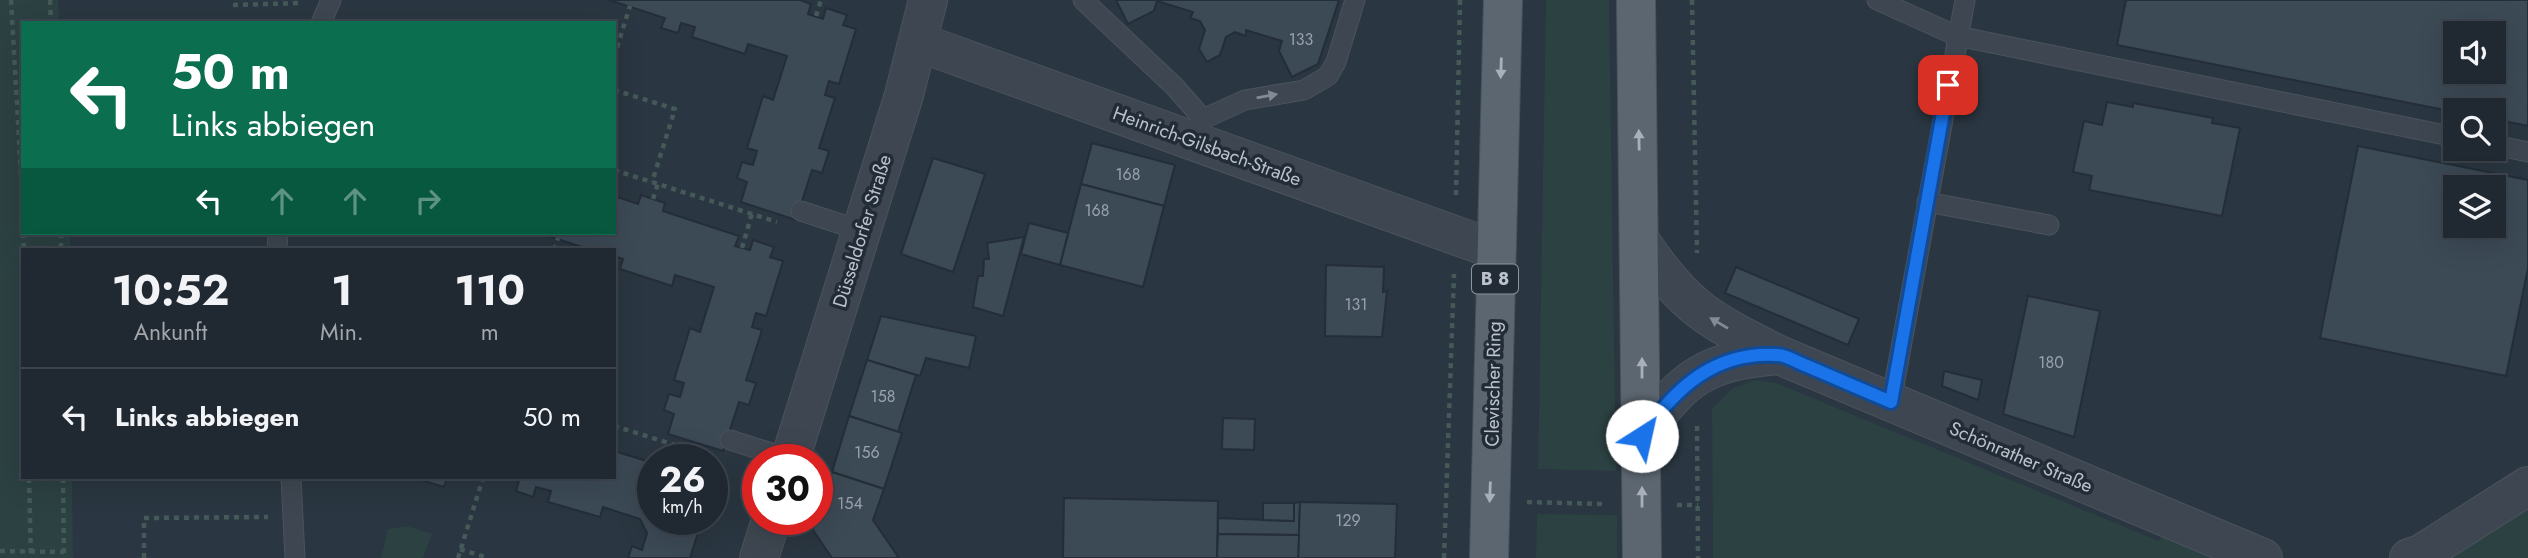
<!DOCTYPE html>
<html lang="de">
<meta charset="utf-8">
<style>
:root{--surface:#202831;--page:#283039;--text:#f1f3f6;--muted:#a2a6ab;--line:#3d444d}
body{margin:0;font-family:Jost,sans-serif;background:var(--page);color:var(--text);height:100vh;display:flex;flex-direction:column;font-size:26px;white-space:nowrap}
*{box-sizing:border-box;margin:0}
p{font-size:23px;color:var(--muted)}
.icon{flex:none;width:38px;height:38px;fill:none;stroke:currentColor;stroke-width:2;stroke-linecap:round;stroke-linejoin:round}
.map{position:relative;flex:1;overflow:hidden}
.panel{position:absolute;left:21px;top:248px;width:595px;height:231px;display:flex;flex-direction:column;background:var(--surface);border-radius:0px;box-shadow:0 7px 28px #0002,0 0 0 2px var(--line)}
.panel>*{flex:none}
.hud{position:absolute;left:21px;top:21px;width:595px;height:214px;border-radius:0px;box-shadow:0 7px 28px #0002,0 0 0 2px var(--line);background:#0b6e4f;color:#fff;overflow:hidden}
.tools{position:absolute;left:2443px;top:21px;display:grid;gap:14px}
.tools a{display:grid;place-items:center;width:63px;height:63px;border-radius:0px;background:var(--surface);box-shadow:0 7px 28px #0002,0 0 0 2px var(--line);font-size:35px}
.speed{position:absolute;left:637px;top:444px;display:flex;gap:14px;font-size:35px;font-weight:700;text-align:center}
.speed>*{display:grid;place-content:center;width:91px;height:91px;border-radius:50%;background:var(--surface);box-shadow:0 7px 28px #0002,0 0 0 2px var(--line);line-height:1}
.speed small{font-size:18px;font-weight:400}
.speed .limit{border:10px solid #d22;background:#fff;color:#111}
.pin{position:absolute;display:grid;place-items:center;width:60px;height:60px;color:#fff;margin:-30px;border-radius:14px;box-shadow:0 4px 10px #0006}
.me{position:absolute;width:77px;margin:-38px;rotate:35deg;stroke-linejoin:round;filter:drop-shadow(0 0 5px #0008)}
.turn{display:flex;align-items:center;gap:24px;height:147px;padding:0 35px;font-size:32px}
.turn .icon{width:91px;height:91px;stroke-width:2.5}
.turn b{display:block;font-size:49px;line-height:60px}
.lanes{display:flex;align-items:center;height:66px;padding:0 35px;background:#0003;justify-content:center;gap:35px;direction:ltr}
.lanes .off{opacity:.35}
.eta{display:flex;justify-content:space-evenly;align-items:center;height:119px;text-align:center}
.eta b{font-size:42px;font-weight:700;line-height:49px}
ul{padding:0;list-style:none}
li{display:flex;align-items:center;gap:21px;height:98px;padding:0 35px;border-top:2px solid var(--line)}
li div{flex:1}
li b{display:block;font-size:26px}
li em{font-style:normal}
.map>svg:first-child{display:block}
.green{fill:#2c4142}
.building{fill:#3c4a56;stroke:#242e38;stroke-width:2;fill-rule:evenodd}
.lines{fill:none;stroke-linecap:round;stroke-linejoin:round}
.service-casing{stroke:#4a535d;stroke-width:21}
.minor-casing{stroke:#4a535d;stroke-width:40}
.tertiary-casing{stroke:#4a535d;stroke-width:40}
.primary-casing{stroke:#4a535d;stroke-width:40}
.path{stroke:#455959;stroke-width:4.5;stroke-dasharray:5 5;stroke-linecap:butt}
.service{stroke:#3e4751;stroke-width:19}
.minor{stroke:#3e4751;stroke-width:38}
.tertiary{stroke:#3e4751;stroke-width:38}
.primary{stroke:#5c6670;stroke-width:38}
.oneway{fill:#a8b0b9}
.oneway2{fill:#838b94}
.route-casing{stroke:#114b97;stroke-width:18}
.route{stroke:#1a73e8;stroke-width:12}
.labels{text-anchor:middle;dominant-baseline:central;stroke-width:7;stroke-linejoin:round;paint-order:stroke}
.number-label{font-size:16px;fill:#99a2ac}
.shield{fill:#222c36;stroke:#8d959e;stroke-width:2}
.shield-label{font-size:18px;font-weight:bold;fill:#bbc2cb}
.street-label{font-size:19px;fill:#bbc2cb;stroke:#222c36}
</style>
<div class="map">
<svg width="2528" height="558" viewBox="0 0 2528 558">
<rect width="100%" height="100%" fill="#2a3641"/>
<!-- green -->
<g class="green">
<path d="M0,0H58L59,23H23V233H70V250H23V478H72L73,558H0Z"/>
<path d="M1546,0H1609L1616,471L1538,469Z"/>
<path d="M1756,380L1776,383L2159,541L2163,534L2221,558H1713L1712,409L1733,388Z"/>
<path d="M2528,507V558H2447Z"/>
<path d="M1537,514L1617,515V558H1536Z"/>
<path d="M407,526L432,534L423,558H381L388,529Z"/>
</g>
<!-- building -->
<g class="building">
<path d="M609,0H800L811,4L808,14L823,19L826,8L847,15L843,25L856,29L839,84L829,81L825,95L835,98L819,148L829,151L822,173L812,170L796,220L741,202L747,182L737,178L742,162L753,165L757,151L747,148L763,96L773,100L787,56L748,44L745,54L692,37L695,27L681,23L678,33L661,28L665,18Z"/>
<path d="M1116,0H1339L1318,64L1292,77L1279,51L1282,41L1246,30V36L1235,32L1226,37L1220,55L1207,62L1199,49L1205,30L1200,21L1190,18L1193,12L1157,1L1154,11L1128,24Z"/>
<path d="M2126,0H2528V126L2494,119V110L2455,112L2117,45ZM2455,33H2494V72H2455Z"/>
<path d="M2107,102L2133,107V103L2213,118L2212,123L2240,128L2222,216L2089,190L2092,176L2073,172L2084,121L2102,125Z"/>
<path d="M1092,143L1175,165L1164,206L1081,184Z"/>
<path d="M2358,146L2528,180V268L2506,376L2320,338ZM2455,187H2494V226H2455Z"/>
<path d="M933,158L985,174L953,272L901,254Z"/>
<path d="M1081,184L1164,206L1143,287L1060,265Z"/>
<path d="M641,195L665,203L663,211L739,236L735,246L750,250L753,240L774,247L770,257L783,261L766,316L756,313L752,327L762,330L746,380L756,383L749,405L739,402L723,451L668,434L674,414L664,410L669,394L680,397L684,383L674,380L690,328L700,332L714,287L675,275L672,286L620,269L623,259L614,256V250H591L539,233H614V196L638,204Z"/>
<path d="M1029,223L1068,233L1060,265L1021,254Z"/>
<path d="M1024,237L1003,316L973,307L978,276H983L984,259H989L987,243Z"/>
<path d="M1326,265L1384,267L1383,292L1387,291L1382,337L1325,336Z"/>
<path d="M1736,267L1859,319L1848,345L1725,293Z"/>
<path d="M2028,296L2100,311L2074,437L2003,414Z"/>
<path d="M881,316L976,336L969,368L926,358L920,376L867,360Z"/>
<path d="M867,360L916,375L898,432L849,416Z"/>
<path d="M1944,371L1982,380L1978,400L1942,386Z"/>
<path d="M849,416L902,433L884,489L832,472Z"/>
<path d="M1223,418L1255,419L1254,450L1222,449Z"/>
<path d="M614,451L653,463V520H702L690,558H628L632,546L642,550L647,533L640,519L603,507L600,517L548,502L551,491L536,487L533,497L516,491L519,481L508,478H614Z"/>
<path d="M832,472L884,489L873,520L899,558H832L813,530Z"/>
<path d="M415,478H447L444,487Z"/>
<path d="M1064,498L1218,501L1217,558H1063Z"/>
<path d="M1300,502L1299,535L1218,534V518L1294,521V503Z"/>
<path d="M1300,502L1397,504L1395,558H1298Z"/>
<path d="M1263,503H1294V521L1263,520Z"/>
<path d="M1218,534L1299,535L1298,558H1217Z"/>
</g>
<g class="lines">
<!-- service casing -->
<g class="service-casing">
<g id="service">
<path d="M1083,0L1175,87L1203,119"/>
<path d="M1877,0L1957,36L2455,137"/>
<path d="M321,23L331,0"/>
<path d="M1203,119L1245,100L1304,90L1328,76L1336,62L1355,0"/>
<path d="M2494,145L2528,152"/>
<path d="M1927,202L2049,225"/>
<path d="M801,211L862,231"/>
<path d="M277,250L278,233"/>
<path d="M1891,402L1965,0"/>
<path d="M730,440L790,459"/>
<path d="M291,478L295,558"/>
</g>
</g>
<!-- minor casing -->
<g class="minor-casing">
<g id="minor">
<path d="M918,42L1496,250"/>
<path d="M1641,242C1685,308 1709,320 1779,355L2263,558"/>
<path d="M1642,436C1684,376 1706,361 1779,355"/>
<path d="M2409,558L2421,554L2528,486"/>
</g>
</g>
<!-- tertiary casing -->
<g class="tertiary-casing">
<g id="tertiary">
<path d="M790,460L904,95L928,0"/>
<path d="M759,558L771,520"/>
</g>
</g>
<!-- primary casing -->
<g class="primary-casing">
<g id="primary">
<path d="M1636,0L1642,558"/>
<path d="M1489,558L1503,0"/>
</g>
</g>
<!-- path -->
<g class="path">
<path d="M11,0L23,209"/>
<path d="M50,0L51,23"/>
<path d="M1692,0L1697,253"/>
<path d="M233,5L301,3"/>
<path d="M816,16L821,0"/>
<path d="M614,57L630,6"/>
<path d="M614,90L675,109L652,182"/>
<path d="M614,170L777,222"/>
<path d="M1456,195L1460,0"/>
<path d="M653,199L658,183"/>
<path d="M23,233L24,250"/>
<path d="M61,233V250"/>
<path d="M742,248L752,213"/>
<path d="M554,250L558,238"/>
<path d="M614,426L707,455"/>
<path d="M1697,426L1698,558"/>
<path d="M682,460L685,448"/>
<path d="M29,478L31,558"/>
<path d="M63,478L64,558"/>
<path d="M1527,502L1606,504"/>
<path d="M1677,505H1698"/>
<path d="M460,549L488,558"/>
<path d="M0,551L64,552"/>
<path d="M144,558V518L268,517"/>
<path d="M458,558L483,478"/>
<path d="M1444,558L1454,274"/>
</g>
<!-- service -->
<use href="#service" class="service"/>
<!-- minor -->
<use href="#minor" class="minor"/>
<!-- tertiary -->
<use href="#tertiary" class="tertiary"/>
<!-- primary -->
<use href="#primary" class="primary"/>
</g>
<!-- one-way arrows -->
<defs><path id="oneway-solid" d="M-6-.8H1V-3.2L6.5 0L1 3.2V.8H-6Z" transform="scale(1.75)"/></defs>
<g class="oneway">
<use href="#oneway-solid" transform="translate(1501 68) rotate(92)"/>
<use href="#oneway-solid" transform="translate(1639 140) rotate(-91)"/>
<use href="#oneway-solid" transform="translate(1642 368) rotate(-90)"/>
<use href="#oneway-solid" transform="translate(1490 492) rotate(92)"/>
<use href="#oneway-solid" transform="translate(1642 497) rotate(-90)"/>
</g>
<g class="oneway2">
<use href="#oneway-solid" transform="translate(1267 96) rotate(-10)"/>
<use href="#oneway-solid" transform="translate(1719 323) rotate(-149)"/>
</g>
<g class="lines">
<!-- route casing -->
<g class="route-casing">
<path id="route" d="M1642,436C1675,388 1715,351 1777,355C1787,355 1798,363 1807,366C1835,378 1863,390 1891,402L1948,85"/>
</g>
<!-- route -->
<use href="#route" class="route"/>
</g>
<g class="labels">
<!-- number labels -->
<g class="number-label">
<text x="1301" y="39">133</text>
<text x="1128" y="174">168</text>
<text x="1097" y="210">168</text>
<text x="1356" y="304">131</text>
<text x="2051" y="362">180</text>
<text x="883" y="396">158</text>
<text x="867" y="452">156</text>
<text x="850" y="503">154</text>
<text x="1348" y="520">129</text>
</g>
<!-- shield labels -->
<rect class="shield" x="1472" y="264.5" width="46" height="29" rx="5"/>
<g class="shield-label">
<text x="1495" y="279">B 8</text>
</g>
<!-- street labels -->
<g class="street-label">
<text transform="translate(1207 146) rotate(20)">Heinrich-Gilsbach-Straße</text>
<text transform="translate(862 231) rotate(-73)">Düsseldorfer Straße</text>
<text transform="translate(1493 384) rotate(-89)">Clevischer Ring</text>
<text transform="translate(2021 457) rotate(23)">Schönrather Straße</text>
</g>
</g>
</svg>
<div class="tools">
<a><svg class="icon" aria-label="sound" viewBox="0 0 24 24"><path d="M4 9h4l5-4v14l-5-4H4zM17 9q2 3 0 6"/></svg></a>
<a><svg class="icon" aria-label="search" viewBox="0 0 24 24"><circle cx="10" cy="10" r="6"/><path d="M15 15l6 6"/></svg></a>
<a><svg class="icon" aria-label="layers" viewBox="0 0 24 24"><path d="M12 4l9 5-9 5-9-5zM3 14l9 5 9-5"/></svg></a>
</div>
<div class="speed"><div>26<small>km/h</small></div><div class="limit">30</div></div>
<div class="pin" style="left:1948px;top:85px;background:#d93025"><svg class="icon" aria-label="arrive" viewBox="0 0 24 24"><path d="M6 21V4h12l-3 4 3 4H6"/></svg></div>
<svg class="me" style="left:1642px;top:436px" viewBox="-20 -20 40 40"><circle r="19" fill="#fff"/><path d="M0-13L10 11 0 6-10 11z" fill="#1a73e8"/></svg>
<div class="hud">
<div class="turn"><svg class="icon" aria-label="left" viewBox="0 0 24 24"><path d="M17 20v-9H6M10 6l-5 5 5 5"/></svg><div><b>50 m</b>Links abbiegen</div></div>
<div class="lanes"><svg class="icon" aria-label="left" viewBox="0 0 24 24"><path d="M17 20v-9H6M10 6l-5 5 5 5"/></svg><svg class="icon off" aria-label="ahead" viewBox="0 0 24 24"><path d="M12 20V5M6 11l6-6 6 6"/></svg><svg class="icon off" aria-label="ahead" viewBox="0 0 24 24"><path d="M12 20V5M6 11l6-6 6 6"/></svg><svg class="icon off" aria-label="right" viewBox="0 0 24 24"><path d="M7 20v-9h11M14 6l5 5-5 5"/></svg></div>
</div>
<section class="panel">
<div class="eta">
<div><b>10:52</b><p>Ankunft</p></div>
<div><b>1</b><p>Min.</p></div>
<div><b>110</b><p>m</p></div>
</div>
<ul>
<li><svg class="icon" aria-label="left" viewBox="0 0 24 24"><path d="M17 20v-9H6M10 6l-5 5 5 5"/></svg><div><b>Links abbiegen</b></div><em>50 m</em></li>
</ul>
</section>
</div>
